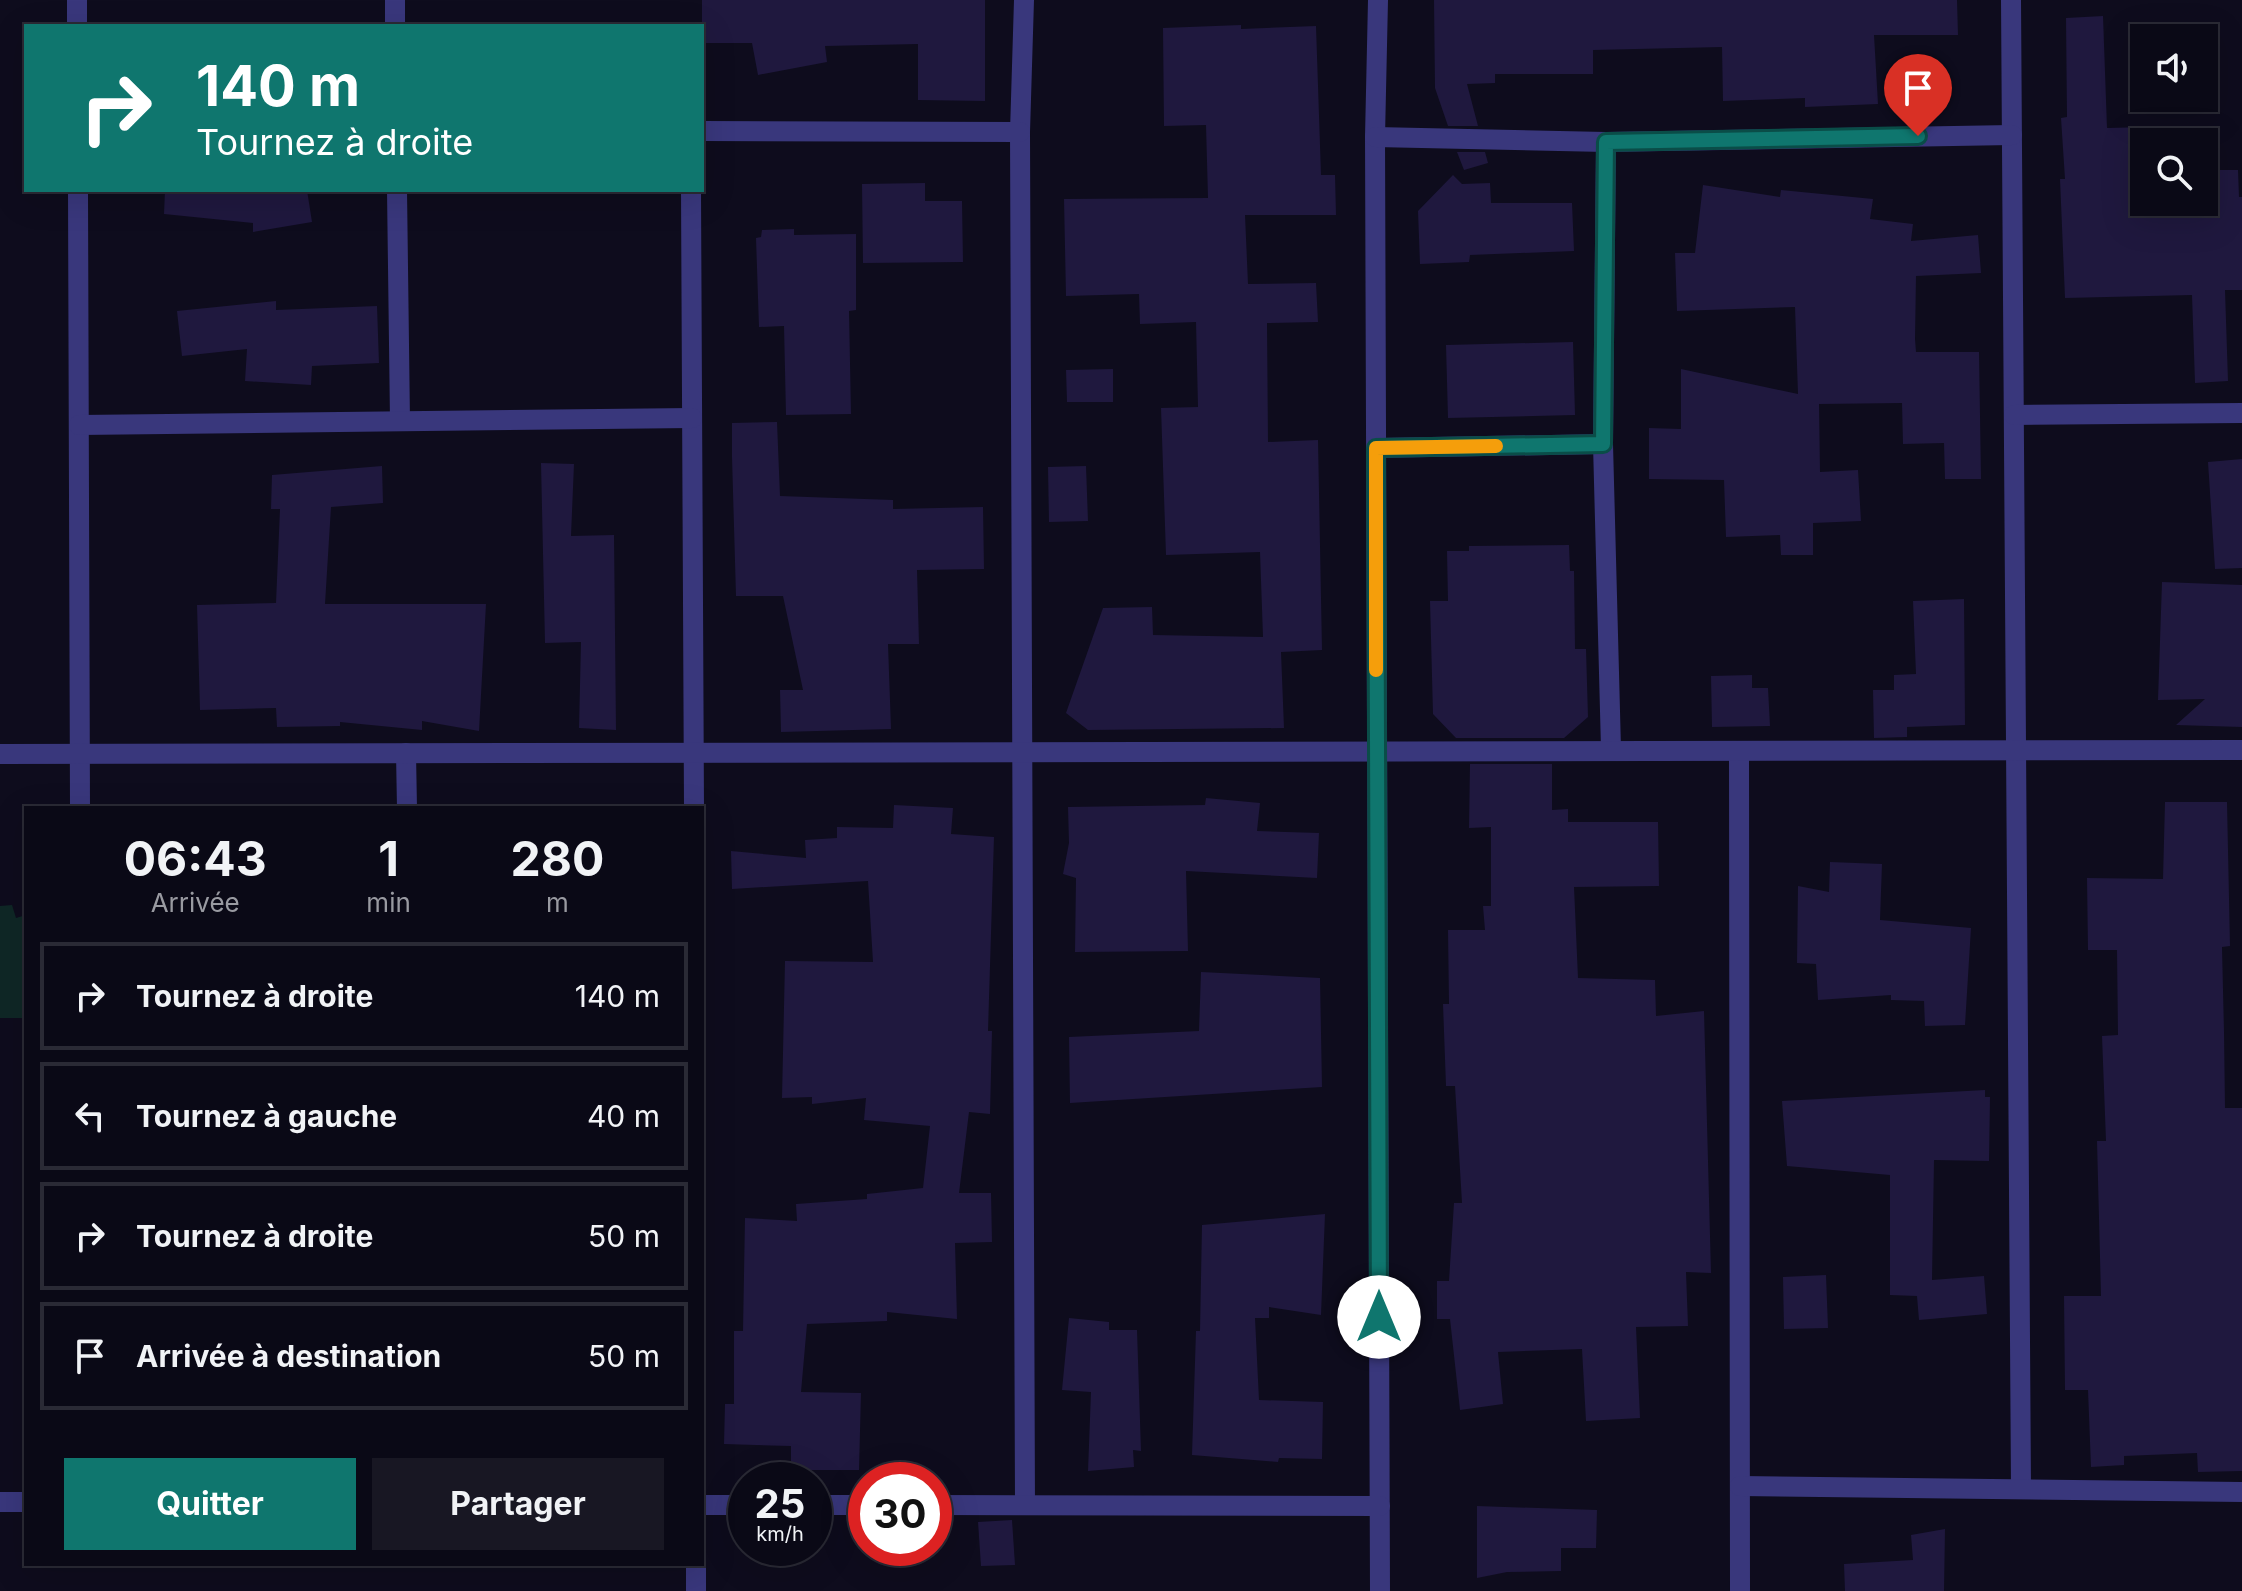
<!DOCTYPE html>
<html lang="fr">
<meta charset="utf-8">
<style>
:root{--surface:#0a0916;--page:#181723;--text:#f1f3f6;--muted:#999aa1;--line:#2a2a35;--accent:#0f766e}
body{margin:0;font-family:Inter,sans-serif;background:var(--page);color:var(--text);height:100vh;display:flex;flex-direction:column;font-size:30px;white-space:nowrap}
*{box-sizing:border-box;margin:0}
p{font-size:26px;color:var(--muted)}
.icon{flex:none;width:44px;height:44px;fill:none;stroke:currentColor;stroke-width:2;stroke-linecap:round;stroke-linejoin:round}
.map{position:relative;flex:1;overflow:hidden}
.drawer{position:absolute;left:24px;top:806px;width:680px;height:760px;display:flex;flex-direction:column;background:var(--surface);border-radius:0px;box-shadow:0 8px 32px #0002,0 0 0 2px var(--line)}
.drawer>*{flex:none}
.guide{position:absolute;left:24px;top:24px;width:680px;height:168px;border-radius:0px;box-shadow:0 8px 32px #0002,0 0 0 2px var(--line);background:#0f766e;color:#fff;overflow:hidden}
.fabs{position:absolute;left:2130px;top:24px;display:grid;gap:16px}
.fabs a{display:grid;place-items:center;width:88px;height:88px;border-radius:0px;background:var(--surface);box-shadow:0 8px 32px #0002,0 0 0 2px var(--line);font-size:40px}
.speed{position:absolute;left:728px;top:1462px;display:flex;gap:16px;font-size:40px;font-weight:700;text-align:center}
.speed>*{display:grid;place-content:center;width:104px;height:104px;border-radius:50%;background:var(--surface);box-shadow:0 8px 32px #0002,0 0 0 2px var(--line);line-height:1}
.speed small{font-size:20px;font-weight:400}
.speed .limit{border:12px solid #d22;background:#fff;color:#111}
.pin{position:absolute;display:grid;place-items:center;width:68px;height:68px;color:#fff;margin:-82px -34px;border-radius:50% 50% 50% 0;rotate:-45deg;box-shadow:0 0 8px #0007}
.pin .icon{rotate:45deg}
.me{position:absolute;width:88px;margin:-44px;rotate:0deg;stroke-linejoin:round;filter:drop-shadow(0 0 6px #0008)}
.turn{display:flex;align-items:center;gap:28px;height:168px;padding:0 40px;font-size:36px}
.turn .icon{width:104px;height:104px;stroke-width:2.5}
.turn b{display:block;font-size:56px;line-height:68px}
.eta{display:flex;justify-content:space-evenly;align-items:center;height:136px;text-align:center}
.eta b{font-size:48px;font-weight:700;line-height:56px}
.button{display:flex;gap:16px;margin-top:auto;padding:16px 40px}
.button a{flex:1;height:92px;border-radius:0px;background:var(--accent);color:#fff;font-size:32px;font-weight:700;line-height:92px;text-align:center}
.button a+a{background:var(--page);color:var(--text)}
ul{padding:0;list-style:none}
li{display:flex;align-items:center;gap:24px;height:108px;margin:0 16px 12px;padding:0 24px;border:4px solid var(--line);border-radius:0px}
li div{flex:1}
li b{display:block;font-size:30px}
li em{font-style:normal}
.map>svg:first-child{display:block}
.green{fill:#0f2726}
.building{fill:#1f183e}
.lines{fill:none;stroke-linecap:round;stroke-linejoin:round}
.minor{stroke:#39377c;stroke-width:20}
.route-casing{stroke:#0a4d48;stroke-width:20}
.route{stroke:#0f766e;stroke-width:14}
.slow{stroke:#f59e0b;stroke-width:14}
</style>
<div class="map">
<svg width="2242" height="1591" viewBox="0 0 2242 1591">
<rect width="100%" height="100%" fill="#0e0c1d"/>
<!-- green -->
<path class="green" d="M12,905L16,918L26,915V1018H0V906Z"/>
<!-- building -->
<g class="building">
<path d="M702,0H985V101L918,100V44L825,46L827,62L758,75L752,43H702Z"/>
<path d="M1434,0H1957L1958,35H1874L1878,104L1805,107V98L1723,101L1722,47L1593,50V74H1495V83L1467,84L1478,126H1448L1435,88Z"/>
<path d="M2103,16L2107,128L2187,126L2188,142H2144V202H2204V170H2238L2239,197H2242V290H2225L2228,381L2195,383L2192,295L2065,298L2060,179H2065L2061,118L2067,117L2066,18Z"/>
<path d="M1241,25V29L1316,26L1321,175H1335L1336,215H1245L1248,284L1316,283L1318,322L1267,323L1268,442L1318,440L1322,650L1281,652L1284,728L1088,730L1066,713L1103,608L1152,607L1153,635L1263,637L1260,552L1166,555L1161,408L1198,407L1196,322L1140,324L1139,294L1066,296L1064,199L1208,198L1206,125L1164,126L1163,28Z"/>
<path d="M1457,152H1485L1488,163L1464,170Z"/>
<path d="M1453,175L1462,184L1490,183L1491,203H1572L1574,251L1470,255L1469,262L1420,264L1418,211Z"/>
<path d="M925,183V201H962L963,262L863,263L862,184Z"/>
<path d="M1703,185L1780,197L1781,190L1873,199L1870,219L1913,224L1911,241L1978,235L1981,273L1916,276L1915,339L1916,352H1979L1981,479H1945L1944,443L1903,444L1902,403L1819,404L1820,472L1858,470L1861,521L1813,523V555H1781L1780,535L1726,537L1724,480L1649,479V428L1681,429V369L1798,394L1795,307L1677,311L1675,253H1695Z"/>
<path d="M165,190H307L312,222L253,232V223L164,214Z"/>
<path d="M794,229V235L856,234V310L849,311L851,414L786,415L784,326L759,327L756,238L761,237L762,230Z"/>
<path d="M276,301V310L377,306L379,363L312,366L311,385L245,381L247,349L182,356L177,311Z"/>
<path d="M1573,342L1575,415L1448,418L1446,345Z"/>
<path d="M1113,369V402H1067L1066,370Z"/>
<path d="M777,422L780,496L893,500V509L983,507L984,569L917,570L919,644H888L891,729L781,732L780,690H803L783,596H736L732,457V423Z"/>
<path d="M2242,459V568L2215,569L2208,462Z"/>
<path d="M541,463L574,464L571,536L614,535L616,730L579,728L581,642L545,643Z"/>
<path d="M382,466L383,503L331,507L325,604H486L479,731L422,721V730L340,722V726L277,727L276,708L200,710L197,605L276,603L280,509H271L272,475Z"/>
<path d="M1086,466L1088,521L1049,522L1048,467Z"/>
<path d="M1569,545L1570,571H1574L1575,649H1586L1588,717L1564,738H1456L1433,714L1430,601H1448L1447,551H1469V546Z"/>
<path d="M2162,582L2242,585V727L2176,725L2205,699L2158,700Z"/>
<path d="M1964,599L1965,725L1907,727V737L1874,738L1873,690H1894V675L1916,674L1913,601Z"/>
<path d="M1752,675V688H1768L1770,726L1712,727L1711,676Z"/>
<path d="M1470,764H1552V810L1568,809V822H1658L1659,886L1574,887L1578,978L1655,980L1656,1016L1704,1011L1711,1273L1686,1272L1688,1326L1636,1327L1640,1418L1586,1421L1582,1349L1498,1352L1503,1404L1460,1410L1450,1319H1437V1281H1449L1454,1203H1462L1455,1086H1446L1443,1004H1449L1448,930H1485L1483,906H1491V827L1469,828Z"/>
<path d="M1206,798L1260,803L1257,831L1319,833L1317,878L1186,871L1188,951L1075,952L1076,878L1063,874L1069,843L1068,807L1205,805Z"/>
<path d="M2165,802H2227L2230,946L2222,947L2224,1032L2225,1108H2242V1471L2198,1472L2197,1453L2124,1456V1465L2091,1467L2088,1390H2065L2064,1296H2101L2097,1141H2106L2102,1036L2118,1035L2117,950H2088L2087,878L2163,879Z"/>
<path d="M894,805L953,808L951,834L994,837L988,1031H992L990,1114L969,1112L959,1193H991L992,1242L955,1243L957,1319L887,1312V1321L807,1324L801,1392L861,1393L859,1470H791V1446L724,1444L725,1404H734V1331H743L745,1218L797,1221L796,1204L867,1199V1194L923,1188L930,1126L864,1120L866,1098L812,1104V1097L782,1098L785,961L873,962L868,881L732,889L731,851L806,858L805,840L837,838V827L893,828Z"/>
<path d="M1830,862L1882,864L1880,920L1971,928L1965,1025L1925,1026L1924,1001L1891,1000V995L1818,1000L1816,964L1797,963L1798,886L1829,892Z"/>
<path d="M1201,972L1320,978L1322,1087L1070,1103L1069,1037L1199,1031Z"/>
<path d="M1985,1090V1097H1990L1989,1161L1934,1160L1932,1280L1984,1276L1987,1314L1919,1320L1917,1296L1890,1295V1175L1787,1166L1782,1101Z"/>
<path d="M1325,1214L1321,1315L1269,1307V1318H1255L1259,1400L1323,1402L1322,1459L1279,1458L1278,1462L1192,1455L1196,1331H1200L1202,1225Z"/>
<path d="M1826,1275L1828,1328L1784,1329L1783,1277Z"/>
<path d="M1069,1318L1109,1322V1330H1137L1141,1451L1133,1450L1134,1467L1088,1471L1091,1392L1062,1390Z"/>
<path d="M1477,1506L1597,1510L1596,1548H1561V1571L1507,1572L1477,1578Z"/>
<path d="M1012,1520L1015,1565L981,1566L978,1522Z"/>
<path d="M1945,1529L1944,1591H1845L1844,1564L1913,1560L1911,1535Z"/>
</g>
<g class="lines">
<!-- minor -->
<g class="minor">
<path d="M77,0V26"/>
<path d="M395,0V26"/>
<path d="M1024,0L1020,132L1025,1505"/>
<path d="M1378,0L1375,137L1380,1591"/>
<path d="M2011,0L2021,1489"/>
<path d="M702,131L1020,132"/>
<path d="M1375,137L1606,142L2012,135"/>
<path d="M1606,142L1603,444L1611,749"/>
<path d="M78,190L80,808"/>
<path d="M397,190L400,421"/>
<path d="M691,190L694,808"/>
<path d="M2014,415L2242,413"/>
<path d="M79,425L692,418"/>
<path d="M1376,448L1603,444"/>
<path d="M1739,751L1740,1591"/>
<path d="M406,753L407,808"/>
<path d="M0,754L2242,750"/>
<path d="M1740,1486L2242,1492"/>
<path d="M0,1502H26"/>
<path d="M702,1505H746"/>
<path d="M814,1505H866"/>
<path d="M934,1505L1380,1506"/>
<path d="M696,1564V1591"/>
</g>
</g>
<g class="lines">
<!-- route casing -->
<g class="route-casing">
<path id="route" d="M1379,1317L1376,448L1603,444L1606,142L1918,136"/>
</g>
<!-- route -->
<use href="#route" class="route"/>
<!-- slow -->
<path class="slow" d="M1376,670V448L1496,446"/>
</g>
</svg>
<div class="fabs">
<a><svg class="icon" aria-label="sound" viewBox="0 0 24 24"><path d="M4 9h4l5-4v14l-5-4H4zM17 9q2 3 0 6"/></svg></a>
<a><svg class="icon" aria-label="search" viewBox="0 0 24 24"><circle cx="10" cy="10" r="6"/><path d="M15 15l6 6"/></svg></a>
</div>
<div class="speed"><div>25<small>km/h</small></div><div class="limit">30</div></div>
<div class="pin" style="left:1918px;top:136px;background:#d93025"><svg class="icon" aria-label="arrive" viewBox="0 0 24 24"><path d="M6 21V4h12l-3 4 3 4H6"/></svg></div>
<svg class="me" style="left:1379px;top:1317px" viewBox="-20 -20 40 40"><circle r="19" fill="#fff"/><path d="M0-13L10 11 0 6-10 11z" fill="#0f766e"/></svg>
<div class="guide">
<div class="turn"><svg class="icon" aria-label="right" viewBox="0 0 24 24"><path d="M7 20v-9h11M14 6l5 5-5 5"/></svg><div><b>140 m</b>Tournez à droite</div></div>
</div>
<section class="drawer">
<div class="eta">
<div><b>06:43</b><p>Arrivée</p></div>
<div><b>1</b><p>min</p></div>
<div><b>280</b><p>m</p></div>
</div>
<ul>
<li><svg class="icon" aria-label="right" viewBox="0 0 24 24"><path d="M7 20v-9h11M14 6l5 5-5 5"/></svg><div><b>Tournez à droite</b></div><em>140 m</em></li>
<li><svg class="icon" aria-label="left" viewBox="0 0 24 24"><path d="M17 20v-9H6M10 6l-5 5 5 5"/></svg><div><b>Tournez à gauche</b></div><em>40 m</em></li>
<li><svg class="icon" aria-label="right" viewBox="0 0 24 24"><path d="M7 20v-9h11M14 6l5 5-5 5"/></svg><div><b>Tournez à droite</b></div><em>50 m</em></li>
<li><svg class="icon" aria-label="arrive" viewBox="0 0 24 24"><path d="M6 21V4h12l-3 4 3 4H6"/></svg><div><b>Arrivée à destination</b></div><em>50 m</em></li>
</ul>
<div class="button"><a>Quitter</a><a>Partager</a></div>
</section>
</div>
